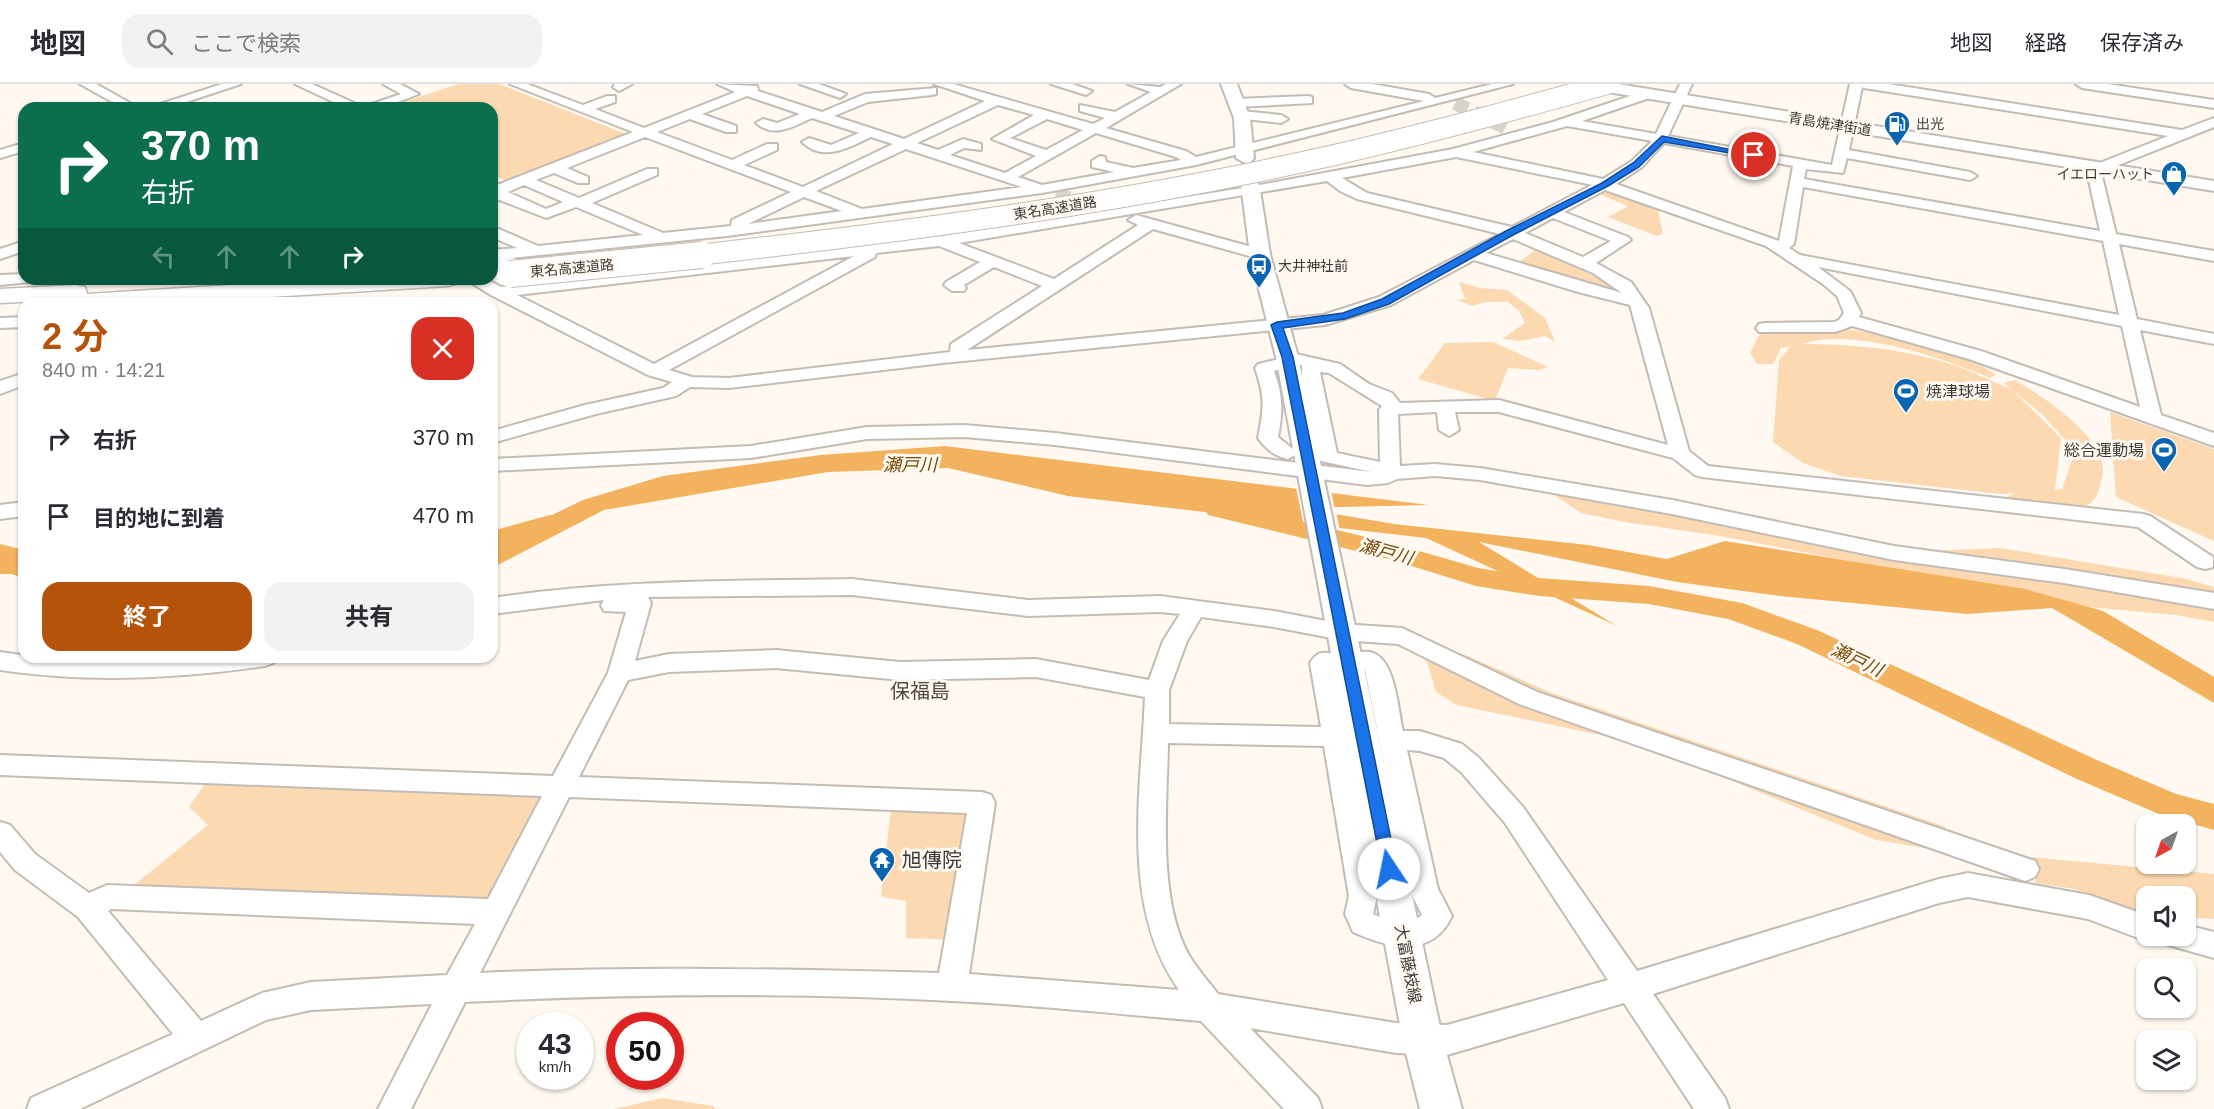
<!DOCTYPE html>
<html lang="ja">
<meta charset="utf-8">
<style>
:root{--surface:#fff;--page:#f2f2f3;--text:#2b2b33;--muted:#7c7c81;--line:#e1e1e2;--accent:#b45309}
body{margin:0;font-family:Arial,"Noto Sans JP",sans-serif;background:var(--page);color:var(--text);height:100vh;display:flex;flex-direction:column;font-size:22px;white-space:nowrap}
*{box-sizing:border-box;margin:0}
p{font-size:20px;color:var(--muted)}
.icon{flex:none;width:33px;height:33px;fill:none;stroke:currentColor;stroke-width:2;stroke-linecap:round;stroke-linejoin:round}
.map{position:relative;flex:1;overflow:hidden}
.side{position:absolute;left:18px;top:213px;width:480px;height:366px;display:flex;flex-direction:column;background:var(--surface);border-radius:18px;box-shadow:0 2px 4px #0004}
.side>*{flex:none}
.hud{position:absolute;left:18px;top:18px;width:480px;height:183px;border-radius:18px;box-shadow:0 2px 4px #0004;background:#0b6e4f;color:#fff;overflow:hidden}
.needle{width:39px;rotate:220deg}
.tools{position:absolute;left:2136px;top:730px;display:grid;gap:12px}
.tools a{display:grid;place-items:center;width:60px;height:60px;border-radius:12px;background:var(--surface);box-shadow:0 2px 4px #0004;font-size:30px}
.speed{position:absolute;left:516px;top:928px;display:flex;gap:12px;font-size:30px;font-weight:700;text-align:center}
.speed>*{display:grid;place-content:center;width:78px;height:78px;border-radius:50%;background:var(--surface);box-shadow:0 2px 4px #0004;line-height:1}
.speed small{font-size:15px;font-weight:400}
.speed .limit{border:9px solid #d22;background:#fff;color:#111}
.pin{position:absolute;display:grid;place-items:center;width:51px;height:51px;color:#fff;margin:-26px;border:3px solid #fff;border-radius:50%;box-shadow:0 2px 6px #0007}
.me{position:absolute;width:66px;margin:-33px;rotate:349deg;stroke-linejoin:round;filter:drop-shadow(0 0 4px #0008)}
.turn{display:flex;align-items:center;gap:21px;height:126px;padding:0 24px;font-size:27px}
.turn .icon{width:78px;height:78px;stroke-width:2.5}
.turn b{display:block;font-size:42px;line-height:51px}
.lanes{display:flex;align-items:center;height:57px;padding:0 24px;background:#0003;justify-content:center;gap:30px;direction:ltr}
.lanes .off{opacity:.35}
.round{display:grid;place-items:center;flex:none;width:63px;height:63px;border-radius:18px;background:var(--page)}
.head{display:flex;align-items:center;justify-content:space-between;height:102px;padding:0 24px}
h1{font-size:36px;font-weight:700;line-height:45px;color:var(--accent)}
.cta{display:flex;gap:12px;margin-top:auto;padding:12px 24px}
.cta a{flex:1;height:69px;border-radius:18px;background:var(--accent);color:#fff;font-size:24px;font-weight:700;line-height:69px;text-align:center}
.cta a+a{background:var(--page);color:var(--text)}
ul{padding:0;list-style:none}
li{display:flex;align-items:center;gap:18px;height:78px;padding:0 24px}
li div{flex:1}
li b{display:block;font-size:22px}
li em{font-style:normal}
header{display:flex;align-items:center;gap:36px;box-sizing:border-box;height:84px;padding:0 30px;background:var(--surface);border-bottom:2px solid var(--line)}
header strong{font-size:28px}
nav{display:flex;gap:33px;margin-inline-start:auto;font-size:21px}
.search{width:420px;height:54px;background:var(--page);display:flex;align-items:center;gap:15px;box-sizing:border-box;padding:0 21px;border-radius:18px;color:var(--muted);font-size:22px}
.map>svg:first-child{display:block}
.green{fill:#fcd9b0;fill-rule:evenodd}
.water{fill:#f3b25d}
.pier{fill:#fff9f2}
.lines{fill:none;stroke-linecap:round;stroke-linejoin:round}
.river{fill:#f3b25d;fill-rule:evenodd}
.minor-tunnel-far1{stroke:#d8d3cc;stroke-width:14;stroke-dasharray:14 7;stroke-linecap:butt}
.minor-tunnel{stroke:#d8d3cc;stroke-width:18;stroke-dasharray:18 9;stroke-linecap:butt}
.minor-casing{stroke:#c3bcb4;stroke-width:4}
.major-casing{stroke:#c3bcb4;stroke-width:4}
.highway-casing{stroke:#c3bcb4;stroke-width:3}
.minor{fill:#fff;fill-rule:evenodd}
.major{fill:#fff;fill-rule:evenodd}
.highway{fill:#fff;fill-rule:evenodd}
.highway-bridge-far1-casing{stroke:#c3bcb4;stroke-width:22;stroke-linecap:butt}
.highway-bridge-casing{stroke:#c3bcb4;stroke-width:28;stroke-linecap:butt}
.highway-bridge-far1{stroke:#fff;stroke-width:20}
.highway-bridge{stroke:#fff;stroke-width:26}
.route{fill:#1a73e8;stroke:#114b97;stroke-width:1.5}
.labels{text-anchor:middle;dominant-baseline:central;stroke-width:6;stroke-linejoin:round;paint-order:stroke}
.far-street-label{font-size:14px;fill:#3c3936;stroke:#fff9f2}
.far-poi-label{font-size:14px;fill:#3c3936;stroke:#fff9f2;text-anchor:start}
.poi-label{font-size:16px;fill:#3c3936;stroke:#fff9f2;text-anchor:start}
.street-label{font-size:16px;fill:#3c3936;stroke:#fff9f2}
.water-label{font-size:18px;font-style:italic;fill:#754b05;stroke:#fff9f2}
.quarter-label{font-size:20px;fill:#4f4942;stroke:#fff9f2}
.near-poi-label{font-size:20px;fill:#3c3936;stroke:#fff9f2;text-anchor:start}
</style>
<header>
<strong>地図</strong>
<div class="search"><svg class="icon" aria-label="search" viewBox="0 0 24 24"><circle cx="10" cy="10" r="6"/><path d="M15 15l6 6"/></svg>ここで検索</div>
<nav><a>地図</a><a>経路</a><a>保存済み</a></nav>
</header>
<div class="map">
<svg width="2214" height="1025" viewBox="0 0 2214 1025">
<rect width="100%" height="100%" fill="#fff9f2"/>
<!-- green -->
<g class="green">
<path d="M459,0H499L626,50L506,97L492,90V24H384Z"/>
<path d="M1607,108L1658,126L1663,150L1657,152L1608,133L1628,122L1599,110Z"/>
<path d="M1535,166L1606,197L1615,205L1611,206L1518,179Z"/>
<path d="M1459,198L1480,204L1507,206L1545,234L1555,258L1545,252L1520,257L1502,255L1525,239L1519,227L1508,218H1486L1472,222L1457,216L1465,215Z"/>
<path d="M1842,244C1884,251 1964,265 1996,291L1990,294C1940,273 1854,243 1801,260C1848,260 1900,264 1947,279C1968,285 1990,297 2011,305L2004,299L2015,296C2042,312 2103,351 2103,387C2103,393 2100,400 2099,405C2093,428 2071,425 2053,424C2035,422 2019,423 2004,414L2016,409L2000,410L1841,392L1803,379L1773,358L1779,276L1791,262L1781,264L1773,280H1757L1750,269L1759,251L1776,247ZM2012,306L2042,330L2075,367L2062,405L2055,406L2061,354Z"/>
<path d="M1493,258L1548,283L1539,286L1508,284L1495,317L1418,295L1445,259Z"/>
<path d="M2110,328L2214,365V457L2116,413Z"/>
<path d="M1550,408L1908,468L2000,464L2182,494L2214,503V538L2176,531L2088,523L1720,452L1625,438L1581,429Z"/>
<path d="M1419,563L1463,570L1552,609L1946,743L1931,765L1876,756L1703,685L1605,652L1457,621L1436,608L1428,581Z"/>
<path d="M207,697L546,712L488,818L127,807L208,741L189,723Z"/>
<path d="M891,724L975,726L954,856L906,854V817L881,813Z"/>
<path d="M2029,773L2214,790V835L2186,833V813H2146V830H2142L2075,805L2036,799Z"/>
<path d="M662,1014L713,1022L716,1025H614Z"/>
</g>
<!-- water -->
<g class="water">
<path d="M945,362L1429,421L1299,424L1394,440L1588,461L1667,475L1725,457L2025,505L2103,527L2214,593V619L2052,524L1967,530L1780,512L1677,498L1479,458L1617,542L1426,454L1068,412L948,384L828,388L604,426L492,484V460L583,416L663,392L821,371Z"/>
<path d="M0,460L24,466V495L12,490H0Z"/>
</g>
<!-- pier -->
<path class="pier" d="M1296,403L1331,407L1335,426H1326L1336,428L1340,447L1304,442Z"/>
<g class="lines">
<!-- river -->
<g class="river">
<path d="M1217,417L1395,460L1478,484L1539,494L1649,502L1742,519L1817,546L2099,677L2176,710L2214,720V746L2159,730L2077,695L1797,560L1728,535L1649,520L1539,512L1476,502L1389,475L1208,431L1205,425L1208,419Z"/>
<path d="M550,431L559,433L563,439L559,445L492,463V447Z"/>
</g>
<!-- minor-tunnel-far1 -->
<g class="minor-tunnel-far1">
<path d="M1455,19L1510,46"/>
<path d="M1056,110L1090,121"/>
</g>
<!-- minor-tunnel -->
<path class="minor-tunnel" d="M235,211L274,195"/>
<!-- minor casing -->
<g class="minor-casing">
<g id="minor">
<path d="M80,0H96L139,24H123Z"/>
<path d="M222,0H241L168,24H148Z"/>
<path d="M295,0H312L363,23L401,10L383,0H400L419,10L382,24H346Z"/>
<path d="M510,0H527L583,21L607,12H615V18L595,25L644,44L735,8L717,0L757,2L758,7L822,28L865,10L936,4V10L932,11L868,18L834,32L904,55L985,17L934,0H953L1093,40L1105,34L1080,27V21L1115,28L1151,8L1128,0L1160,3L1166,0H1181L1106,44L1186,67L1196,73L1424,17L1351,4L1345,0H1372L1429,10L1435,14L1492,0H1513L1196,81L1042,109L727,152L492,176V166L517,164L492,153V142L538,162L643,151L576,123L546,134L492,113V103L633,48ZM747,12L800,30L777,39L763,35L756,39C774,55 794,42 812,34L859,49L831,61L809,54L802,58C824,79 849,63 871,53L893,60L803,103L744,81L777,66V60H767L732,76L657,48L690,35L726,48H736V42L702,30ZM998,21L1034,31L992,55L1036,72L1005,89L950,71L964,64L981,66V60L963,55L938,66L917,59ZM1047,35L1083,46L1046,66L1010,54ZM1096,49L1176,73L1181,76L1133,84L1106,78L1105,73L1100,72L1092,77V83L1114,88L1042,101L1018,93ZM645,53L791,108L732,136L731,142L663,149L592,119L657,91V85H647L579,114L536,96L554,89L578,99H588V93L567,84ZM906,65L1022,103L862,125L816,107ZM524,101L563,118L546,125L508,108ZM804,113L842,127L748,140Z"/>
<path d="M615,0H632L619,7L613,3Z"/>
<path d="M800,0H819L846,10L840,14Z"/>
<path d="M1051,0H1072L1092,7L1086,11Z"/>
<path d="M1680,0H1692L1668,52L1832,81L1850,0H1888L2182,46L2214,34V43L2101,88L2116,150L2214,167V177L2119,160L2137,235L2214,250V260L2140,246L2161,331L2214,349V362L1969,275L1852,242L1835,248H1759L1756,244L1759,240L1765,239L1834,238L1839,236L1844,229L1837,212L1823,200L1766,162L1605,106L1564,128L1628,153L1631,156L1596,179L1631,198L1649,224L1689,367L1708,382L2143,430L2150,432L2213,473V483L2205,485L2197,483L2138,443L1702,393L1695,391L1673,374L1499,328H1455L1459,346L1449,352L1439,346L1437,328L1398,330L1400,382L1435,380L1480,384L1672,416L1894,462L2064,485L2214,509V525L2064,499L1894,476L1672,430L1480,396L1435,392L1397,395L1388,399L1367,401L1055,361L964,353L867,355L751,374L492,387V375L751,362L867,343L964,341L1055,349L1372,388L1321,377L1318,373L1302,295V281L1295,280L1274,287C1283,311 1283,328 1278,353L1298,369L1288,375C1273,371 1267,366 1258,354C1264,325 1265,312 1255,284L1258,280L1279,275L1281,269L1287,268L1340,280L1369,300L1392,309L1400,319L1499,316L1668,361L1630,221L1578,208L1474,176L1391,221L1325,241L943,279L729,304L690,303L676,312L596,330L492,359V347L585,321L663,304L672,298L648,291L491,211L465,195H486L501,203L941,152L1249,103L1453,65L1553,38L1648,6L1652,7V13L1582,37L1656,50ZM1862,3L1864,4L2168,52L2097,80H2088L2086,83L2100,147L1804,95L1806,85L1843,89L1847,74L1970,96L1977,92L1970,88L1849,66ZM1567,42L1652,57L1632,77L1603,95L1473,68ZM1664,59L1793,82L1779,157L1616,100L1642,83ZM1456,73L1588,100L1592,101L1512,143L1367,109L1342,94ZM1327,97L1340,107L1357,115L1500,150L1379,213L1323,231L967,266L1153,145L1260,175L1268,170L1266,167L1136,131L1128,136L1138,141L1054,195L959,159ZM1803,103L2103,157L2119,231L1800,171L1789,164L1794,160ZM1553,134L1611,157L1583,173L1525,149ZM1513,155L1593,189L1622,209L1486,169ZM939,162L980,178L946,198L944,201L952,207H964L966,204L964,201L994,183L1042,202L951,260L950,268L729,294L692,293L669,286L875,173L876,169ZM854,172L654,280L517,211ZM1818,183L2122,242L2140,323L1981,267L1859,233L1861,229L1850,207ZM1320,288L1329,289L1382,322L1379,326L1380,378L1337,369Z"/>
<path d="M2076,0H2107L2214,16V24L2082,4Z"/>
<path d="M1308,12L1312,13V19L1237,23L1231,19L1237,15Z"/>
<path d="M1241,27L1281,31L1288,35L1281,39L1236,34L1235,31Z"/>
<path d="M24,59V67L0,74V66Z"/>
<path d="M24,157V167L0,175V165Z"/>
<path d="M24,190V195H32L30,198L0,201V191Z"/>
<path d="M217,213L225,218L206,219Z"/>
<path d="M24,233V243L0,244V234Z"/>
<path d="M24,289V301L0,310V297Z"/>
<path d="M24,418V432L0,435V421Z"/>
<path d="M852,495L1028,516L1160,512L1274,527L1342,540L1402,544L1537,608L2035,777L2039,785L2035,793L2025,797L1519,620L1398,560L1342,556L1274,543L1201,533L1187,557L1169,606V640L1321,643L1310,579C1316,569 1322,567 1333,570L1337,576L1334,581L1377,812L1373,830C1388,837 1409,841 1422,831L1410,807L1365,586L1354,575L1358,569C1395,558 1397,622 1403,647H1420L1462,660L1479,674L1523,723L1637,887L1939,795L1968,789L2089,811L2146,831V852H2157L2146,857L2088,835L1968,813L1939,819L1653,910L1725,1014L1729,1025H1694L1624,919L1447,971L1396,969L1250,944L1318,1014L1322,1025H1284L1201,937C1118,930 1035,921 952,917C790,908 627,910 465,918L411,1025H378L432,920L311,926L266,936L80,1025H27L31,1014L173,950L78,833L15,786L0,768V738L10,741L35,770L89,809L107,801L488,815L542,712L0,691V671L553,692L608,589L626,528L604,527L601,521L604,516L492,530V514C612,496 731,497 852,495ZM852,511L1028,532L1160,528L1180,530L1163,557L1149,596L1036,575L900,578L776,566L669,570L635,577L651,519L648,513ZM776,584L900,596L1036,593L1145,613C1141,708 1120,823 1179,906L969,890L995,719L991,711L982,708L579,693L628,596L669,588ZM1168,659L1324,662L1349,812L1345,830L1353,848C1388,864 1432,875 1452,832L1438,805L1407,666L1420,667L1444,674L1461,688L1505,739L1608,896L1447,941L1396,939L1218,910C1209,898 1198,886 1190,873C1157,817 1167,722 1168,659ZM569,713L967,729L939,889C786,885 633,882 480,889ZM111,825L475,840L447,891L311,898L262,909L201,937L108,827Z"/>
<path d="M0,568L55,576L277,573L273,579L265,582C177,595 88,599 0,586Z"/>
<path d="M2186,841L2214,848V874L2168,861L2163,852H2186Z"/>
</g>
</g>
<!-- major casing -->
<g class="major-casing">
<g id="major">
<path d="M1221,0H1237L1250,34L1254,74L1251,78L1245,79L1236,74L1234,34Z"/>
<path d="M1581,0H1618L2214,97V107L1589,5Z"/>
<path d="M1250,95L1259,100L1270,170L1298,273L1443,957L1462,1025H1420L1403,957L1276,273L1250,170L1241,100Z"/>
</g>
</g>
<!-- highway casing -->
<g class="highway-casing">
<g id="highway">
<path d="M512,174L520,176L524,181L520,186L492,190V176Z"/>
<path d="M330,195H460L456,200L448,202L173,219H41L42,217L0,219V205L76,201L85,203L87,210Z"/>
</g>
</g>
<!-- minor -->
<use href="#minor" class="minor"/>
<!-- major -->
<use href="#major" class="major"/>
<!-- highway -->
<use href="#highway" class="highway"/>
<!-- highway-bridge-far1 casing -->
<g class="highway-bridge-far1-casing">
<path id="highway-bridge-far1" d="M688,172C906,148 1125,119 1339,70C1429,49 1518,25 1607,0"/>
</g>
<!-- highway-bridge casing -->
<g class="highway-bridge-casing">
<path id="highway-bridge" d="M510,190L702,171"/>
</g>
<!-- highway-bridge-far1 -->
<use href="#highway-bridge-far1" class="highway-bridge-far1"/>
<!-- highway-bridge -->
<use href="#highway-bridge" class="highway-bridge"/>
</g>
<!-- route -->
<path class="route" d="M1662,52L1758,71L1754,73L1664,58L1639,83L1608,102L1513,151L1389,220L1345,235L1283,244L1293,273L1397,785L1395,790H1383L1282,273L1271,241L1277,238L1343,229L1382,215L1506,147L1602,99L1633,79Z"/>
<!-- icons -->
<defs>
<g id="fuel-pin" transform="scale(1.35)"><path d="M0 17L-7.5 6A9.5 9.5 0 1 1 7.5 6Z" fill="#0964b2" stroke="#fff9f2"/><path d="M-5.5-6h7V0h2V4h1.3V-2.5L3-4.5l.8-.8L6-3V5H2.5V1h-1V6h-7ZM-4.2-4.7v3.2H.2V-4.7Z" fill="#fff"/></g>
<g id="shop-pin" transform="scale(1.35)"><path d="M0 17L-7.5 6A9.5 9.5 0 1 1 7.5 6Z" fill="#0964b2" stroke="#fff9f2"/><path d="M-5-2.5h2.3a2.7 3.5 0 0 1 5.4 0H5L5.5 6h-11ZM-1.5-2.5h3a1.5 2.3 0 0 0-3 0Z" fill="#fff"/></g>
<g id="bus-pin" transform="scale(1.35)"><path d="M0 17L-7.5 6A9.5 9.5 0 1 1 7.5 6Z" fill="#0964b2" stroke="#fff9f2"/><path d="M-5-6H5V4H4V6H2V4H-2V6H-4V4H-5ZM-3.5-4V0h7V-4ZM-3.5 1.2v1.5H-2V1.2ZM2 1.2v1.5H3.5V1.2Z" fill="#fff"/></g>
<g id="stadium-pin" transform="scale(1.35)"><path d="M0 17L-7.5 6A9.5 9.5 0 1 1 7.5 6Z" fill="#0964b2" stroke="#fff9f2"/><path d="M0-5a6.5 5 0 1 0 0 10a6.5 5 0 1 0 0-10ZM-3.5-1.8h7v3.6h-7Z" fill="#fff"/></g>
<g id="temple-pin" transform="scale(1.35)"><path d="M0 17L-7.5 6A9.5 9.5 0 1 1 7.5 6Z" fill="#0964b2" stroke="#fff9f2"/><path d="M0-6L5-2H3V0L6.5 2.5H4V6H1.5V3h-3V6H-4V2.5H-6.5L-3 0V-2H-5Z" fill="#fff"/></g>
</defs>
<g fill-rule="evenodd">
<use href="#fuel-pin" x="1897" y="40"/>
<use href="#shop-pin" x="2174" y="90"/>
<use href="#bus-pin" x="1259" y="182"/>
<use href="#stadium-pin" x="1906" y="307"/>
<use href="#stadium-pin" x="2164" y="366"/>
<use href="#temple-pin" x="882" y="776"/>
</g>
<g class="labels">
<!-- far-street labels -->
<g class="far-street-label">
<text transform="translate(1830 40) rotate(9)">青島焼津街道</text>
<text transform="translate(1055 124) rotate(-9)">東名高速道路</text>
<text transform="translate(572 184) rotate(-5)">東名高速道路</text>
</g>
<!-- far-poi labels -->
<g class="far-poi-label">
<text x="1916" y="40">出光</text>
<text x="2154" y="90" text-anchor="end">イエローハット</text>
<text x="1278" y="182">大井神社前</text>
</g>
<!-- poi labels -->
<g class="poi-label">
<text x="1926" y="307">焼津球場</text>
<text x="2144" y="366" text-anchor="end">総合運動場</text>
</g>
<!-- street labels -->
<g class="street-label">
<text transform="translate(1408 880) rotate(79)">大富藤枝線</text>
</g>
<!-- water labels -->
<g class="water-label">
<text x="910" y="381">瀬戸川</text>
<text transform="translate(1386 468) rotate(15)">瀬戸川</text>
<text transform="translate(1857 576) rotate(25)">瀬戸川</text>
</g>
<!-- quarter labels -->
<g class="quarter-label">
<text x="920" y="607">保福島</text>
</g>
<!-- near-poi labels -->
<g class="near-poi-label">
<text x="902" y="776">旭傳院</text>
</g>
</g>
</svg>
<div class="tools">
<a><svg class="needle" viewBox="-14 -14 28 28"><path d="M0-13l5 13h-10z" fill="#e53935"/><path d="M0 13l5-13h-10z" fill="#7c7c81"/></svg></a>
<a><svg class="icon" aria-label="sound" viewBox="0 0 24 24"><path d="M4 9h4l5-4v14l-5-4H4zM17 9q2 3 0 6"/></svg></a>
<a><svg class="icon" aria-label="search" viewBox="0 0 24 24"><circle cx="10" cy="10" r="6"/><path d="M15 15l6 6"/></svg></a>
<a><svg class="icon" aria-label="layers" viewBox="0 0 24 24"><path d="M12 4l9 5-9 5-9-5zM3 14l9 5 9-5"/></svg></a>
</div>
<div class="speed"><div>43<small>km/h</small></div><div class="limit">50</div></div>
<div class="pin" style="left:1754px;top:71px;background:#d93025"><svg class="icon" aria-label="arrive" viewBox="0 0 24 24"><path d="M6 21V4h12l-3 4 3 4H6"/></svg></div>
<svg class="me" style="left:1389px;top:785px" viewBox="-20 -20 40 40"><circle r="19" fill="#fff"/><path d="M0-13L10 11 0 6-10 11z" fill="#1a73e8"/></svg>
<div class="hud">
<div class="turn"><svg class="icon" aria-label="right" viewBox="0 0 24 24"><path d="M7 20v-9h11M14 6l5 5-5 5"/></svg><div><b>370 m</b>右折</div></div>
<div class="lanes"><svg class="icon off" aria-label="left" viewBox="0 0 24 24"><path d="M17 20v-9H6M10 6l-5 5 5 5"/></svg><svg class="icon off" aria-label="ahead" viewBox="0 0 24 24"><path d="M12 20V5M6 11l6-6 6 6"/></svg><svg class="icon off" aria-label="ahead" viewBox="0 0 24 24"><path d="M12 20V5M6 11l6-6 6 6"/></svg><svg class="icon" aria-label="right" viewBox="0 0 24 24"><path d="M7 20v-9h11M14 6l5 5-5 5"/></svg></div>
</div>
<section class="side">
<div class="head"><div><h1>2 分</h1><p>840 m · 14:21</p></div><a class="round" style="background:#d93025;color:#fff"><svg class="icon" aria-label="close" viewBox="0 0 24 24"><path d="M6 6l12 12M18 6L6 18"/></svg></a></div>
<ul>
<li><svg class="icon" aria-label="right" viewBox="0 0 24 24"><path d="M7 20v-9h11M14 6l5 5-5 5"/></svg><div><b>右折</b></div><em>370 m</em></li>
<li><svg class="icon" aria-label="arrive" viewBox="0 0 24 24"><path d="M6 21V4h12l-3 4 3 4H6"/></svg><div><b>目的地に到着</b></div><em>470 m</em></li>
</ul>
<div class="cta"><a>終了</a><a>共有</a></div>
</section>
</div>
